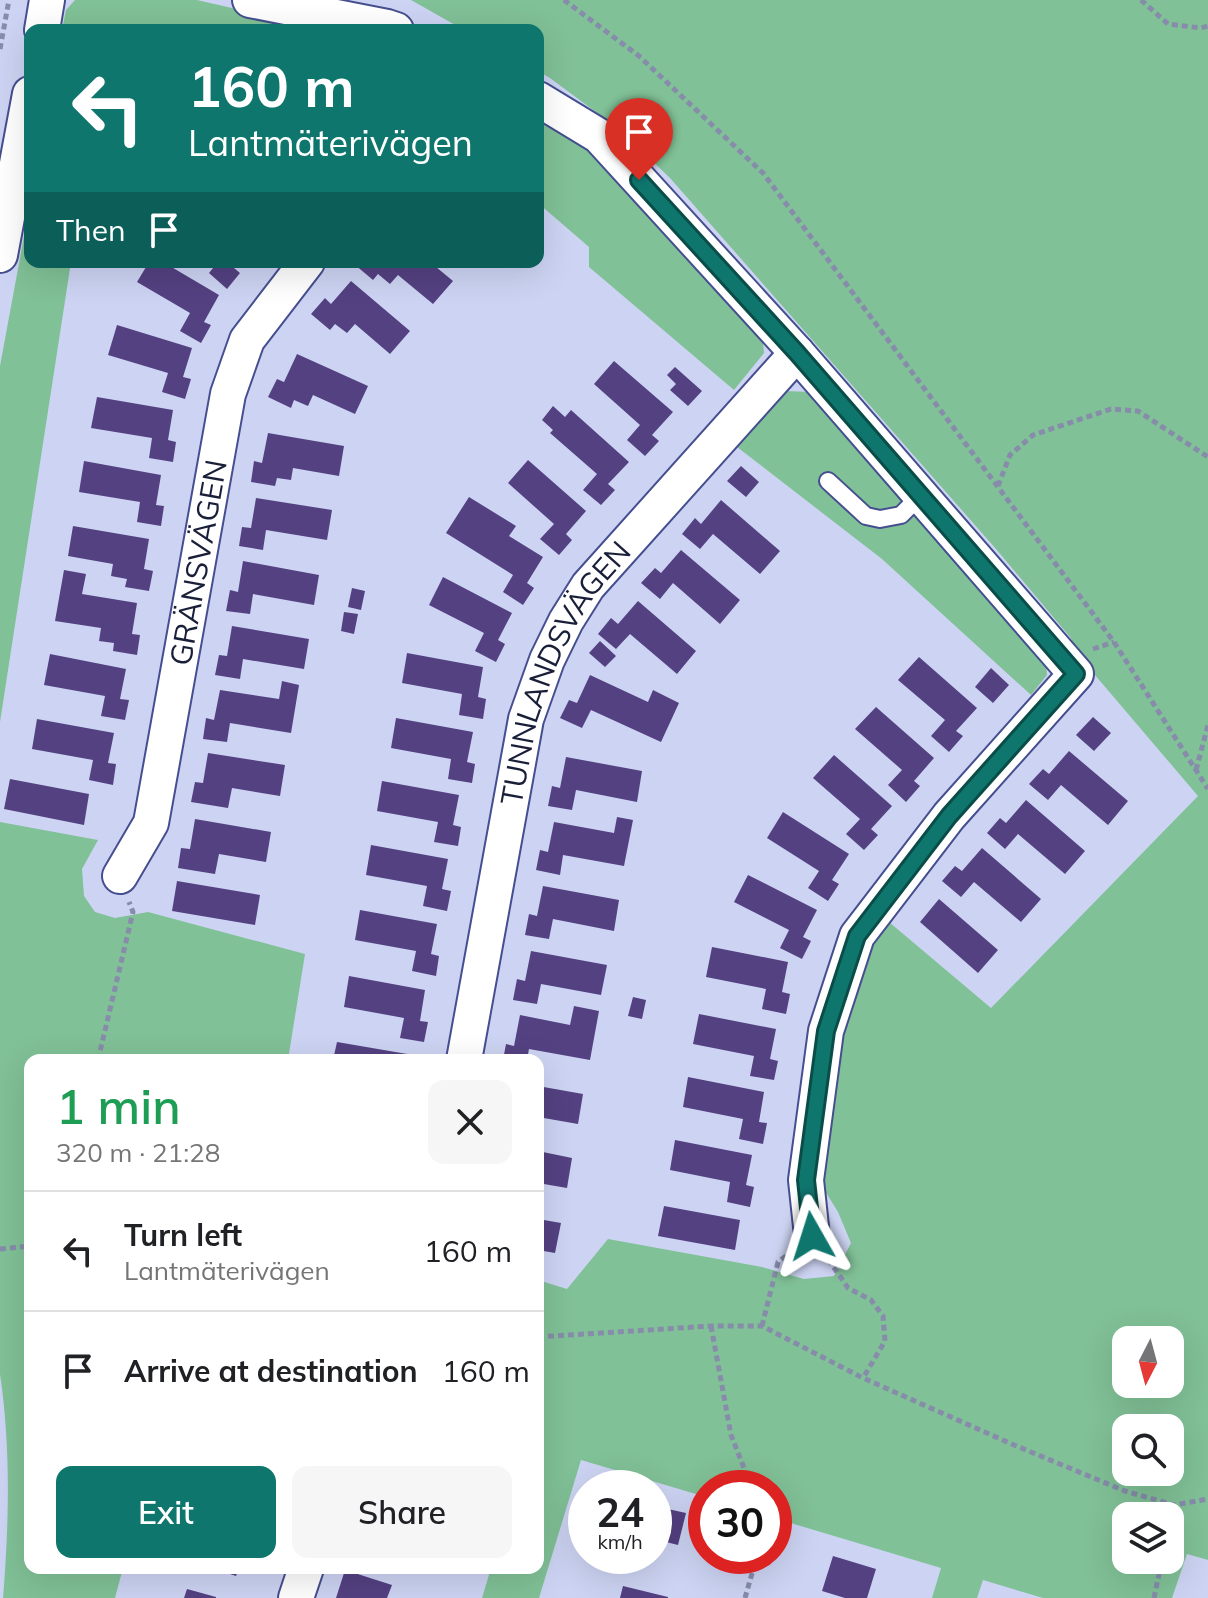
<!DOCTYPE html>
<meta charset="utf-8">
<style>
:root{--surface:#fff;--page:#f6f6f6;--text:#202124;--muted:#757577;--line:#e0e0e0;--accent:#0f766e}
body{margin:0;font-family:Mulish,sans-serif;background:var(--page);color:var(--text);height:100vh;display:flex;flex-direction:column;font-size:30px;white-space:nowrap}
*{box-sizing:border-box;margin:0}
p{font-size:26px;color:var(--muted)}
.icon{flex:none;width:44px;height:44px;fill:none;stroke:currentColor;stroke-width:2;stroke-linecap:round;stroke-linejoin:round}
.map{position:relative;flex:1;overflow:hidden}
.drawer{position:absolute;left:24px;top:1054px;width:520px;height:520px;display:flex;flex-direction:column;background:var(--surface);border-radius:16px;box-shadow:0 8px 32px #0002}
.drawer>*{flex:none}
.hud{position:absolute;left:24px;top:24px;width:520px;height:244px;border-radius:16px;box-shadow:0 8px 32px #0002;background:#0f766e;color:#fff;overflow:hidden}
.needle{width:52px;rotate:186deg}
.tools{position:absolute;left:1112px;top:1326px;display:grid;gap:16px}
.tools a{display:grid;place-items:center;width:72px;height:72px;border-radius:16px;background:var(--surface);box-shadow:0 8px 32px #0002;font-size:40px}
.speed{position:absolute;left:568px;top:1470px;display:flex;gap:16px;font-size:40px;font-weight:700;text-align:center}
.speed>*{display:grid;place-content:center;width:104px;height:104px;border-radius:50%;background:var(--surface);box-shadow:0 8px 32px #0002;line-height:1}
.speed small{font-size:20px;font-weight:400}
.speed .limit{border:12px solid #d22;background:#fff;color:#111}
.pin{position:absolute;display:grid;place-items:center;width:68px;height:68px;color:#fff;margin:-82px -34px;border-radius:50% 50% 50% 0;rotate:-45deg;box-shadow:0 0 8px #0007}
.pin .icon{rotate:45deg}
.me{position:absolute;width:88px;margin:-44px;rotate:354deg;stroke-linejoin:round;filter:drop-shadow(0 0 6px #0008)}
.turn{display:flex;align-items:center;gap:28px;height:168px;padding:0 32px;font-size:36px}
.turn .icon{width:104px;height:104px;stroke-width:2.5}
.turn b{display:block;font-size:56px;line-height:68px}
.then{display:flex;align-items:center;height:76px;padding:0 32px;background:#0003;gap:16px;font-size:30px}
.round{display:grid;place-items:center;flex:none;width:84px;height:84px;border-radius:16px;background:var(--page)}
.summary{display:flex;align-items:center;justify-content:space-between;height:136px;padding:0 32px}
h1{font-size:48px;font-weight:600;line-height:60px;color:#1e9e55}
.button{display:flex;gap:16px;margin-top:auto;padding:16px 32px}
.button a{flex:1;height:92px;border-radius:16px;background:var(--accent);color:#fff;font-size:32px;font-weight:600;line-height:92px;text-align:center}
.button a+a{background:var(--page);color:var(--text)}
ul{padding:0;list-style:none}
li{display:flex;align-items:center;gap:24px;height:120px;padding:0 32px;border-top:2px solid var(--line)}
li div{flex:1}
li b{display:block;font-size:30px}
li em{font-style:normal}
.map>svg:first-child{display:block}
.green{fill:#81c197;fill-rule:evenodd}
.building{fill:#544182}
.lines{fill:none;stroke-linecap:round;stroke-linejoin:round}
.service-casing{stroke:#454f8f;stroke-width:20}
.minor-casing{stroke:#454f8f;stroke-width:38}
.path{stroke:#868caa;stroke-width:5;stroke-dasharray:6 4;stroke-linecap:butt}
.service{stroke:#fff;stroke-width:16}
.minor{stroke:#fff;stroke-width:34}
.route-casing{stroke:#0a4d48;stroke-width:20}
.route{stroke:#0f766e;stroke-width:14}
.labels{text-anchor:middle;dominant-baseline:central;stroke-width:8;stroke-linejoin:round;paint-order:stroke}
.street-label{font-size:30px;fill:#191e39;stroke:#cdd4f3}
</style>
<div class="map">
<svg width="1208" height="1598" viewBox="0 0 1208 1598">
<rect width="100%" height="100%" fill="#cdd4f3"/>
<!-- green -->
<g class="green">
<path d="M75,0H197L329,30H62L66,10Z"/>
<path d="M411,0H1208V1560L1187,1554L1172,1598H1043L983,1580L977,1598H932L941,1568L774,1518V1488H706V1497L581,1460L539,1598H482L491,1568H538V1280L567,1289L608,1239L762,1267L804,1279L834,1276L851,1243L838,1212L820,1183L841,1032L866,954L889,922L991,1008L1198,796L1083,661L1070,637L996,549L670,178L620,130L550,78L538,71V30H464ZM1126,1340H1170V1384H1126ZM1126,1428H1170V1472H1126ZM1126,1516H1170V1560H1126Z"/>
<path d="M538,107L574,131L762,329L764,353L734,390L589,267V247L538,203Z"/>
<path d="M30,204V262H71L0,722V366Z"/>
<path d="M785,391L812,392L1045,653L1047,675L1031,695L882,559L737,447Z"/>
<path d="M0,822L98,840L82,869L84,896L95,912L115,918L148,912L305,954L288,1060H30V1568H123L115,1598H3C9,1524 11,1448 0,1374Z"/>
</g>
<!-- building -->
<g class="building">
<path d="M149,262H163L219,295L204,322L211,325L201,343L180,331L190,313L137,282Z"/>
<path d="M218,262H239L234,268L240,273L227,289L209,273Z"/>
<path d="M356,262H430L453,281L433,304L398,275L390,284L378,274L373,280L354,264Z"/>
<path d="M351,281L410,331L390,354L355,324L347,333L335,324L330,330L311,314L325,298L331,304Z"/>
<path d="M117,325L192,348L183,377L191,379L185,399L162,392L168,373L108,355Z"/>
<path d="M297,354L368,386L355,414L313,395L308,406L294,400L291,408L268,397L277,379L284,382Z"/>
<path d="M614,361L673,412L652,435L659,441L645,456L627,440L640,425L594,384Z"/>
<path d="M675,367L702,391L688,406L670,390L676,384L667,375Z"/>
<path d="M97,397L173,410L168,440L176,442L173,462L149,458L152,438L91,428Z"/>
<path d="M553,406L565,417L571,410L629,462L608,484L615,490L601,505L583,490L597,474L550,433L553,430L542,420Z"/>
<path d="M268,433L344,446L339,476L293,468L291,480L277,478L275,486L251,482L254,461L262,463Z"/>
<path d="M528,460L586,511L566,534L572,540L559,555L540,539L554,524L508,483Z"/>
<path d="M84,461L161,475L156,505L164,506L161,526L137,522L140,502L79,492Z"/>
<path d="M741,466L759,482L746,497L727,481Z"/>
<path d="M469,497L516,526L509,536L543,557L527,583L534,588L523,605L503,592L513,575L446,533Z"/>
<path d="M256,498L332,510L327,540L266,530L263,550L239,546L242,527L251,528Z"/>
<path d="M721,500L780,551L760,574L713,534L700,549L682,534L695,518L701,524Z"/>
<path d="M73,526L149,539L144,569L153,571L149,591L125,587L127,579L111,576L113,564L68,556Z"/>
<path d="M681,550L740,600L720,624L673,583L660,599L641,583L655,568L661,573Z"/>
<path d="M243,561L319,575L314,605L253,594L250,614L226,611L230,590L238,592Z"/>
<path d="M64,570L86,574L82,594L137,603L132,634L140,635L137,655L113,651L114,643L99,641L101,628L55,621Z"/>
<path d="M443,577L512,613L498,640L505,644L496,662L475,651L484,633L429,605Z"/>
<path d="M352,588L365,591L361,610L348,607Z"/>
<path d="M638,601L696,651L677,674L630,634L616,649L598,634L611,618L618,624Z"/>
<path d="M344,612L358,614L354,634L341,631Z"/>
<path d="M232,626L309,639L304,669L243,659L240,679L215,675L219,655L227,656Z"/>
<path d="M600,641L616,656L605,667L589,653Z"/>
<path d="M407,653L483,667L478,697L486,699L483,719L459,715L462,694L402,683Z"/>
<path d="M50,654L126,669L120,699L129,700L125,720L101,716L105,696L44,685Z"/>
<path d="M919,657L977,708L956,731L963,736L949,752L931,736L945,720L898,680Z"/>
<path d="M991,668L1009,685L993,703L975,687Z"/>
<path d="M590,675L648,702L653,690L679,703L661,742L591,710L582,728L560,718L569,700L577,703Z"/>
<path d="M282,681L299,685L291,733L230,723L227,742L203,739L206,718L214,720L220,690L279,699Z"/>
<path d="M876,707L934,758L914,781L920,786L906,802L888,785L902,770L855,729Z"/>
<path d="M1093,717L1111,733L1094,751L1076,735Z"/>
<path d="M396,718L473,732L467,762L475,764L472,783L448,779L451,759L391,748Z"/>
<path d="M37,719L114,733L108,763L116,764L113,785L89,780L93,760L32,749Z"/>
<path d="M1069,751L1128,801L1108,825L1061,785L1048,800L1029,784L1043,769L1049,774Z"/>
<path d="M208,753L285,765L280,796L232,788L228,808L191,802L195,782L203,783Z"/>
<path d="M834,755L892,806L871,829L878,835L864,850L846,834L860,819L813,778Z"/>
<path d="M566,757L642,771L637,802L576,790L572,810L548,806L552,786L560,788Z"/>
<path d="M10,779L89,794L84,825L4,809Z"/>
<path d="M382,781L459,795L453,825L461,827L458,846L434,842L438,822L377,811Z"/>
<path d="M1026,800L1085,851L1065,874L1018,834L1005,849L987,833L1000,818L1006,823Z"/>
<path d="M783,812L849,854L832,880L839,884L828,901L808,888L819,871L767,838Z"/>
<path d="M617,817L633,820L624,866L563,855L560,875L536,870L540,850L548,852L554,822L614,833Z"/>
<path d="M195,819L271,832L266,862L219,854L215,874L178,868L181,848L190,849Z"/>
<path d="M371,845L448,859L442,889L451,891L447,911L423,906L427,886L366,875Z"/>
<path d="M982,848L1041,899L1021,922L974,882L961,897L942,881L955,866L962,871Z"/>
<path d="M748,875L817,910L803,937L811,941L802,959L780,948L789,930L734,902Z"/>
<path d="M177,881L260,895L255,925L172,911Z"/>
<path d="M543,886L619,900L614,931L553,919L549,939L525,935L529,914L537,916Z"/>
<path d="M939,899L998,950L978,973L920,922Z"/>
<path d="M360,910L437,924L431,954L439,956L436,976L412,971L416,951L355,940Z"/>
<path d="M712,947L788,962L782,992L790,994L786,1014L762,1009L766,989L706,977Z"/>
<path d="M531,951L607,965L601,995L541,984L537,1004L513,1000L517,979L525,981Z"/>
<path d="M349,976L425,990L420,1021L428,1022L424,1042L400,1038L404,1018L344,1007Z"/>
<path d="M633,997L646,1000L642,1019L628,1016Z"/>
<path d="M574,1006L599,1011L590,1060L529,1049L527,1060H503L506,1044L514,1046L520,1015L570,1025Z"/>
<path d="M699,1014L776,1029L770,1059L778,1061L774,1080L750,1076L754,1056L693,1044Z"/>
<path d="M337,1042L413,1055L412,1060H333Z"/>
<path d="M688,1077L764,1092L759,1122L767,1123L763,1144L739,1139L743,1119L683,1107Z"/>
<path d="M538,1086L583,1094L578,1124L538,1117Z"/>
<path d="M675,1140L752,1155L746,1185L754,1187L750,1207L727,1202L730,1182L670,1170Z"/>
<path d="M538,1151L572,1158L567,1188L538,1183Z"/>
<path d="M664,1206L740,1220L735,1250L658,1236Z"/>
<path d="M538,1219L561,1223L555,1253L538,1250Z"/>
<path d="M654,1506L686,1513L678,1545L654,1539Z"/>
<path d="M833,1556L876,1569L867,1598H845L822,1591Z"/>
<path d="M212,1568H239L236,1576Z"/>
<path d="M345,1570L392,1585L387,1598H336Z"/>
<path d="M623,1586L668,1597V1598H620Z"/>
<path d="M187,1589L216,1597V1598H184Z"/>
</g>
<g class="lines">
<!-- service casing -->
<g class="service-casing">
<path id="service" d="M828,481L866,516L880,519L901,515L921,495"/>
</g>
<!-- minor casing -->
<g class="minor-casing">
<g id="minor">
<path d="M250,0L387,27L396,30"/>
<path d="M42,30L47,0"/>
<path d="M538,99L599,136L797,353L1076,674L949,816L857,936L826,1031L806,1180L812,1236"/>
<path d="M0,255L30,94"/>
<path id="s1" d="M120,876L151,823L228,394L247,340L307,262"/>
<path id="s2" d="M464,1060L526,719L547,660L566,621L588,586L797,353"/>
<path d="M296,1598L306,1568"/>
</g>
</g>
<!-- path -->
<g class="path">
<path d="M564,0L639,56L763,173L1114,642L1208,789"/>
<path d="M1141,0L1168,24L1201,28L1208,26"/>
<path d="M0,49L9,0"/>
<path d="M998,486L1010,455L1033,435L1111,409L1138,411L1208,457"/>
<path d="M1093,649L1114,642"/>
<path d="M1196,770L1208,725"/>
<path d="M98,1060L133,912L129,902"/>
<path d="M0,1249L30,1246"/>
<path d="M828,1259L848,1288L871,1300L883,1316L885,1341L863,1378"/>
<path d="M711,1326L731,1435L746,1473L759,1488"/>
<path d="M762,1326L778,1262L791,1252"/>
<path d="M538,1337L711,1326H762L863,1378L1014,1445L1125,1491L1174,1505L1208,1499"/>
<path d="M1170,1524L1174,1505"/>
<path d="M745,1598L757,1556"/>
<path d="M1154,1598L1162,1560"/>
</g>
<!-- service -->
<use href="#service" class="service"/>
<!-- minor -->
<use href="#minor" class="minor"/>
</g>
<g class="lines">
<!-- route casing -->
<g class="route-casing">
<path id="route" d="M639,180L797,353L1076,674L949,816L857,936L826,1031L806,1180L812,1236"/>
</g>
<!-- route -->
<use href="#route" class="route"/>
</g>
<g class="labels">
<!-- street labels -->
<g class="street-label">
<text stroke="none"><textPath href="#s1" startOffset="326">GRÄNSVÄGEN</textPath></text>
<text stroke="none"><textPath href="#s2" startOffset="404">TUNNLANDSVÄGEN</textPath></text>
</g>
</g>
</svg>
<div class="tools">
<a><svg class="needle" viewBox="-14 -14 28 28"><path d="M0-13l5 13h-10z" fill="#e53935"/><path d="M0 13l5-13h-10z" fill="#757577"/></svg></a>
<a><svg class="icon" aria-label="search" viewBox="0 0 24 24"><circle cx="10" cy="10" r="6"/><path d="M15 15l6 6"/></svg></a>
<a><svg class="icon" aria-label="layers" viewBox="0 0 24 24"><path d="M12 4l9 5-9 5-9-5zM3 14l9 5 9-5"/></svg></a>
</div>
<div class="speed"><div>24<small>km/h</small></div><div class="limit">30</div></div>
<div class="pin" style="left:639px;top:180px;background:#d93025"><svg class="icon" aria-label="arrive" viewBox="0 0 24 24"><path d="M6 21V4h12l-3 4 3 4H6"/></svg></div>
<svg class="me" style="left:812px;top:1236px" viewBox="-20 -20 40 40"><path d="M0-17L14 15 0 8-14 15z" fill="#0f766e" stroke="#fff" stroke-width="4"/></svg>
<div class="hud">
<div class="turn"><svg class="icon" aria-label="left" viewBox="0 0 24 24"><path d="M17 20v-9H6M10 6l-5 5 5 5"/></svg><div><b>160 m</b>Lantmäterivägen</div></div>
<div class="then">Then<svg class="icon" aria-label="arrive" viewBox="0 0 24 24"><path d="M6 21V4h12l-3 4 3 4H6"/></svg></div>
</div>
<section class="drawer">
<div class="summary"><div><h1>1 min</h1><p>320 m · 21:28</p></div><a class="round"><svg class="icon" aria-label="close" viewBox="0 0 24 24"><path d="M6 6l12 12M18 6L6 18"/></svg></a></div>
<ul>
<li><svg class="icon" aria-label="left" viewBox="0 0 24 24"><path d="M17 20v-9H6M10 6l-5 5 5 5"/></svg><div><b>Turn left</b><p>Lantmäterivägen</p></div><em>160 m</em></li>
<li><svg class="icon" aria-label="arrive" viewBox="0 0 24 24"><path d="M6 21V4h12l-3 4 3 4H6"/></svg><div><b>Arrive at destination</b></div><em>160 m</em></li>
</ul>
<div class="button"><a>Exit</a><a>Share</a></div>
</section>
</div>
